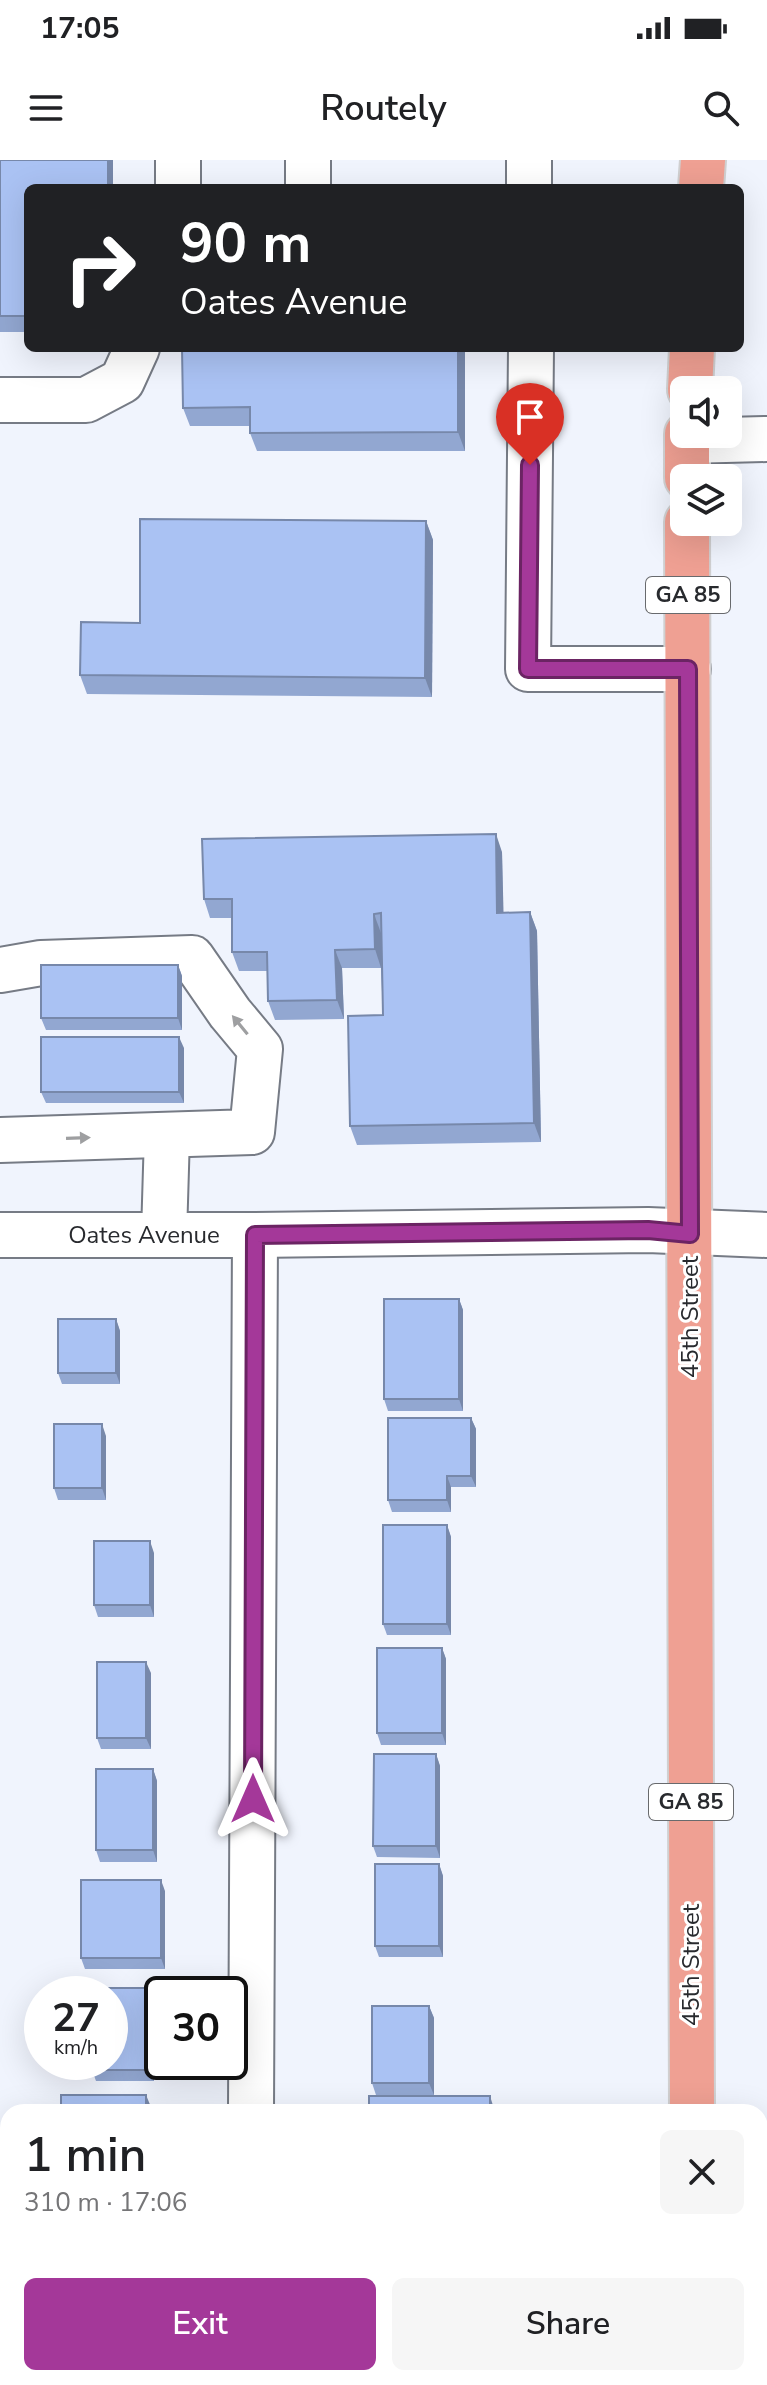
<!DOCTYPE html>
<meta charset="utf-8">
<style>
:root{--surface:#fff;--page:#f6f6f6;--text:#202124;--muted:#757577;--accent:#a43899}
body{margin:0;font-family:"Nunito Sans",sans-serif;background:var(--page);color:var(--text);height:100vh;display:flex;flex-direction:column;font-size:30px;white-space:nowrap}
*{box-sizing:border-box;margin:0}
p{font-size:26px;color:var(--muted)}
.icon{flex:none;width:44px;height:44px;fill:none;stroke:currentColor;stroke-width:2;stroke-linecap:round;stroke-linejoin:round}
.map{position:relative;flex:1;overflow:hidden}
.drawer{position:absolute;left:0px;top:1944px;width:768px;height:282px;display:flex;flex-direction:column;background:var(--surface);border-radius:24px 24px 0 0;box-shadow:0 8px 32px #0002}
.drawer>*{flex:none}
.hud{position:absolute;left:24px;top:24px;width:720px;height:168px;border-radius:12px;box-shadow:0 8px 32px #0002;background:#202124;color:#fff;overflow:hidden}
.controls{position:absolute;left:670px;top:216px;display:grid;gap:16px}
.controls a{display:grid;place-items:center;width:72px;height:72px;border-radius:12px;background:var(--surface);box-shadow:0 8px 32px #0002;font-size:40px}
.speed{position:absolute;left:24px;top:1816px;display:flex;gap:16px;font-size:40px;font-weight:700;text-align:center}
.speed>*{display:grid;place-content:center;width:104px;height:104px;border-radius:50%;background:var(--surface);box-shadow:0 8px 32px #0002;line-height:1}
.speed small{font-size:20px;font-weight:400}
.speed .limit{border:4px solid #111;border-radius:12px;background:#fff;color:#111}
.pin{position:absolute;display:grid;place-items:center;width:68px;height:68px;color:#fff;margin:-82px -34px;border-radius:50% 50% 50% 0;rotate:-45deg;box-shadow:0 0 8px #0007}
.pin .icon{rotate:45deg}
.me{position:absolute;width:88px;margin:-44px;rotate:0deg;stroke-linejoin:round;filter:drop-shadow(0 0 6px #0008)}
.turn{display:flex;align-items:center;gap:28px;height:168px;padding:0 24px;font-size:36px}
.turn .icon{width:104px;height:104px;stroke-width:2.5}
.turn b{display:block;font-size:56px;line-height:68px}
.round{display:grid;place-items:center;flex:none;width:84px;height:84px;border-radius:12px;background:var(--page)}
.overview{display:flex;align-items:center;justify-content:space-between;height:136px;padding:0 24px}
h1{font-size:48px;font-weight:600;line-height:60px}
.button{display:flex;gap:16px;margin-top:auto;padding:16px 24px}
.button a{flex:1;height:92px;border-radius:12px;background:var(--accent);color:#fff;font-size:32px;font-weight:600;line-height:92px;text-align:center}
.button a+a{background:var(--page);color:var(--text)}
.status{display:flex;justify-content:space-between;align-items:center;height:56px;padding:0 40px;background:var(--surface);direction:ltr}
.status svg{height:22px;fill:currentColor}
header{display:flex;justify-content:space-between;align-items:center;height:104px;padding:0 24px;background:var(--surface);font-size:36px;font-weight:600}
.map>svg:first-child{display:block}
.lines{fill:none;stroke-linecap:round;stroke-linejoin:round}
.minor-casing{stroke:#767b85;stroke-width:48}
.major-casing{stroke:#d0d0d1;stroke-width:48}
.minor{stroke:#fff;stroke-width:44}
.major{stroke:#efa093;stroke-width:44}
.wall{fill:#92a7d1}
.shaded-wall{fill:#78a}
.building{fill:#aac2f3;stroke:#78a;stroke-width:2}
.oneway{fill:#9e9fa1}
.route-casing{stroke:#6b2463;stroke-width:20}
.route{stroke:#a43899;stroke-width:14}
.labels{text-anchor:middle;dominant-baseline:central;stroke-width:6;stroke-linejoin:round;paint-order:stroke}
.shield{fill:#fff;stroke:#686a6d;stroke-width:2}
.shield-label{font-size:22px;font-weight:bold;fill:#282a2e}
.street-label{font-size:24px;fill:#282a2e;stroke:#fff}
</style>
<div class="status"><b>17:05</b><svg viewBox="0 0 49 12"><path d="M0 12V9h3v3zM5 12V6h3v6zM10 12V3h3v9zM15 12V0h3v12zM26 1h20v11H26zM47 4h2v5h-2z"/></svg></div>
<header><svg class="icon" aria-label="menu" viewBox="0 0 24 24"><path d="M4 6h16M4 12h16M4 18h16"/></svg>Routely<svg class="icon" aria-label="search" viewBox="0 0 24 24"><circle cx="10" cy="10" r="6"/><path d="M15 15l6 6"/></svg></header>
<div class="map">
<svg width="767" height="2225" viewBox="0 0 767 2225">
<rect width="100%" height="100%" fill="#f0f4fd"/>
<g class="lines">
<!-- minor casing -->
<g class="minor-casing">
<g id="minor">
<path d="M178,0V28"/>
<path d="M529,0V28"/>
<path d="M308,28V0"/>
<path d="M531,188L528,509H688"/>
<path d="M0,240H86L122,221L137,188"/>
<path d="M687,281L767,279"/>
<path d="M0,810L41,803L192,798L230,853L260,889L252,972L0,980"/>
<path d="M0,1075H255L648,1070L767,1075"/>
<path d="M164,1075L167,975"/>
<path d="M251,1952L255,1075"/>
<path d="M760,2084H767"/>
<path d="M250,2225V2218"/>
</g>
</g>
<!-- major casing -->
<g class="major-casing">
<g id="major">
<path d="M701,28L703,0"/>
<path d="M690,230L692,188"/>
<path d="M687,274V318"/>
<path d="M687,362L692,1952"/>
<path d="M692,2218V2225"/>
</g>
</g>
<!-- minor -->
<use href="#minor" class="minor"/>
<!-- major -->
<use href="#major" class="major"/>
</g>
<!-- wall -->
<g class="wall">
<path d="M0,0H113V28H28V172H0Z"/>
<path d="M465,188V291H257L250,273V266H190L183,248Z"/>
<path d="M426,361L433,380L432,537L87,534L80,515Z"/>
<path d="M502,692L503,753L530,752L537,771L541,982L357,985L350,966L383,855L381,808H342L344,859L275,860L268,841V811H239L232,792V758H210L204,739Z"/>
<path d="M178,805L182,816V870H46L41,858Z"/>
<path d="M184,888V943H46L41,932Z"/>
<path d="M459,1139L463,1150V1251H388L384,1239Z"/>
<path d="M116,1159L120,1171V1224H62L58,1213Z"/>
<path d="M471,1258L476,1269V1327H451V1352H392L388,1340Z"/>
<path d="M106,1276V1340H58L54,1328Z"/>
<path d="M447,1365L451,1377V1475H387L383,1464Z"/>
<path d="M154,1393V1457H98L94,1445Z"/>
<path d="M442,1488L446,1499V1585H381L377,1573Z"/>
<path d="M151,1513V1589H101L97,1578Z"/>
<path d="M436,1594L440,1606V1698L377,1697L373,1686Z"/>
<path d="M153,1609L157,1621V1702H100L96,1690Z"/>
<path d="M439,1704L443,1716V1797H379L375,1786Z"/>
<path d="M165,1731V1809H85L81,1798Z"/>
<path d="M150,1828L154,1839V1921H96L92,1910Z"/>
<path d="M429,1846L434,1858V1935H376L372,1923Z"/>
<path d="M8,2085V2144H7L3,2132Z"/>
<rect x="0" y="2147" width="8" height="42"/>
</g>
<!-- shaded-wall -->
<g class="shaded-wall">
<rect x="108" y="0" width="5" height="28"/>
<path d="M458,188H465V291L458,272Z"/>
<path d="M426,361L433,380L432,537L425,518Z"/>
<path d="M496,674L502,692L504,771L497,753Z"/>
<path d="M530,752L537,771L541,982L534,963Z"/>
<path d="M374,754L381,773V808L375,789Z"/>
<path d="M335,790L342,808L344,859L337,840Z"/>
<path d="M178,805L182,816V870L178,858Z"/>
<path d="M179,877L184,888V943L179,932Z"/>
<path d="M459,1139L463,1150V1251L459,1239Z"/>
<path d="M116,1159L120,1171V1224L116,1213Z"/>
<path d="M471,1258L476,1269V1327L471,1316Z"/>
<path d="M102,1264L106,1276V1340L102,1328Z"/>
<path d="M447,1316L451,1327V1352L447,1340Z"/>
<path d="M447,1365L451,1377V1475L447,1464Z"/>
<path d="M150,1381L154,1393V1457L150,1445Z"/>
<path d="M442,1488L446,1499V1585L442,1573Z"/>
<path d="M146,1502L151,1513V1589L146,1578Z"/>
<path d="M436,1594L440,1606V1698L436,1686Z"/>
<path d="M153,1609L157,1621V1702L153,1690Z"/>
<path d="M439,1704L443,1716V1797L439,1786Z"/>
<path d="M161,1720L165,1731V1809L161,1798Z"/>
<path d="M150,1828L154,1839V1921L150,1910Z"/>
<path d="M429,1846L434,1858V1935L429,1923Z"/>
<path d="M146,1935L151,1947V1952H146Z"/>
<path d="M490,1936L495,1952H490Z"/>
<rect x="147" y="2218" width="6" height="7"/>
<rect x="433" y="2218" width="4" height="7"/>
</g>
<!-- building -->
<g class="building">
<path d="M0,0H108V28H28V156H0Z"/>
<path d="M182,188H458V272L250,273V247L183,248Z"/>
<path d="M140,359L426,361L425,518L80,515L81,462L140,463Z"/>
<path d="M496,674L497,753L530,752L534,963L350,966L348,856L383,855L381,753L374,754L375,789L335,790L337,840L268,841L267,792H232V739H204L202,679Z"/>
<rect x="41" y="805" width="137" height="53"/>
<rect x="41" y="877" width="138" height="55"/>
<rect x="384" y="1139" width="75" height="100"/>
<rect x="58" y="1159" width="58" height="54"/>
<path d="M388,1258H471V1316H447V1340H388Z"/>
<rect x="54" y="1264" width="48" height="64"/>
<rect x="383" y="1365" width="64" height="99"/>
<rect x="94" y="1381" width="56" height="64"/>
<rect x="377" y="1488" width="65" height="85"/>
<rect x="97" y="1502" width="49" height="76"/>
<path d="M374,1594H436V1686H373Z"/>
<rect x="96" y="1609" width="57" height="81"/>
<rect x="375" y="1704" width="64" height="82"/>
<rect x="81" y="1720" width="80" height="78"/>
<path d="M92,1828H150V1910H92V1902H110V1834H92Z"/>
<rect x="372" y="1846" width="57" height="77"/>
<rect x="61" y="1935" width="85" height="17"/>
<rect x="369" y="1936" width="121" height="16"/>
<path d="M4,2085H8V2132H3Z"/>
<rect x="0" y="2147" width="8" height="26"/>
<rect x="64" y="2218" width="83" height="7"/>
<rect x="362" y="2218" width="71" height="7"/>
</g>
<!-- one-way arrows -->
<defs><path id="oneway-solid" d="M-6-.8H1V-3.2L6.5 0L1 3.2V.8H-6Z" transform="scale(2)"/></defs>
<g class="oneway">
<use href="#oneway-solid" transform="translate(240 865) rotate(-129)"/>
<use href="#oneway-solid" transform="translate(78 978) rotate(-2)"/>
</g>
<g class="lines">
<!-- route casing -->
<g class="route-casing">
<path id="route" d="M253,1639L255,1075L648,1070L690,1074L688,509H528L530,305"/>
</g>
<!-- route -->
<use href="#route" class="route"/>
</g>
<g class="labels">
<!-- shield labels -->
<g class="shield">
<rect x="646" y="417" width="84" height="36" rx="6"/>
<rect x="649" y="1624" width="84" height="36" rx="6"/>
</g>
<g class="shield-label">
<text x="688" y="435">GA 85</text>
<text x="691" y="1642">GA 85</text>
</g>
<!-- street labels -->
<g class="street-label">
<text x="144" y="1075">Oates Avenue</text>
<text transform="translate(690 1157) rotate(-90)">45th Street</text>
<text transform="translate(691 1805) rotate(-90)">45th Street</text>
</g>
</g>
</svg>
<div class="controls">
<a><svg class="icon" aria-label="sound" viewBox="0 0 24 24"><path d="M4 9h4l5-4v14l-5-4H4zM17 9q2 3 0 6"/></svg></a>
<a><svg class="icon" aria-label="layers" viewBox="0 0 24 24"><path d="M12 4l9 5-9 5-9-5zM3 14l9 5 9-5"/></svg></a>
</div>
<div class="speed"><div>27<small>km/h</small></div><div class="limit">30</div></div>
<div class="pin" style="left:530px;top:305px;background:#d93025"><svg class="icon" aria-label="arrive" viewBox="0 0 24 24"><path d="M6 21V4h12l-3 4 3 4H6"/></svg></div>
<svg class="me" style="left:253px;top:1639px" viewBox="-20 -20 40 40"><path d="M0-17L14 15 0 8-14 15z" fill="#a43899" stroke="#fff" stroke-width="4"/></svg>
<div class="hud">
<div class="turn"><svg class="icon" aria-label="right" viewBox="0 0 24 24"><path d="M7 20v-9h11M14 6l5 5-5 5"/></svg><div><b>90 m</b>Oates Avenue</div></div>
</div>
<section class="drawer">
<div class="overview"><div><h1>1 min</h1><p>310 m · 17:06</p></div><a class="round"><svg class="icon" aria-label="close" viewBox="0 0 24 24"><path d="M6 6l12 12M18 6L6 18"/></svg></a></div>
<div class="button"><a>Exit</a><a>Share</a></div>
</section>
</div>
